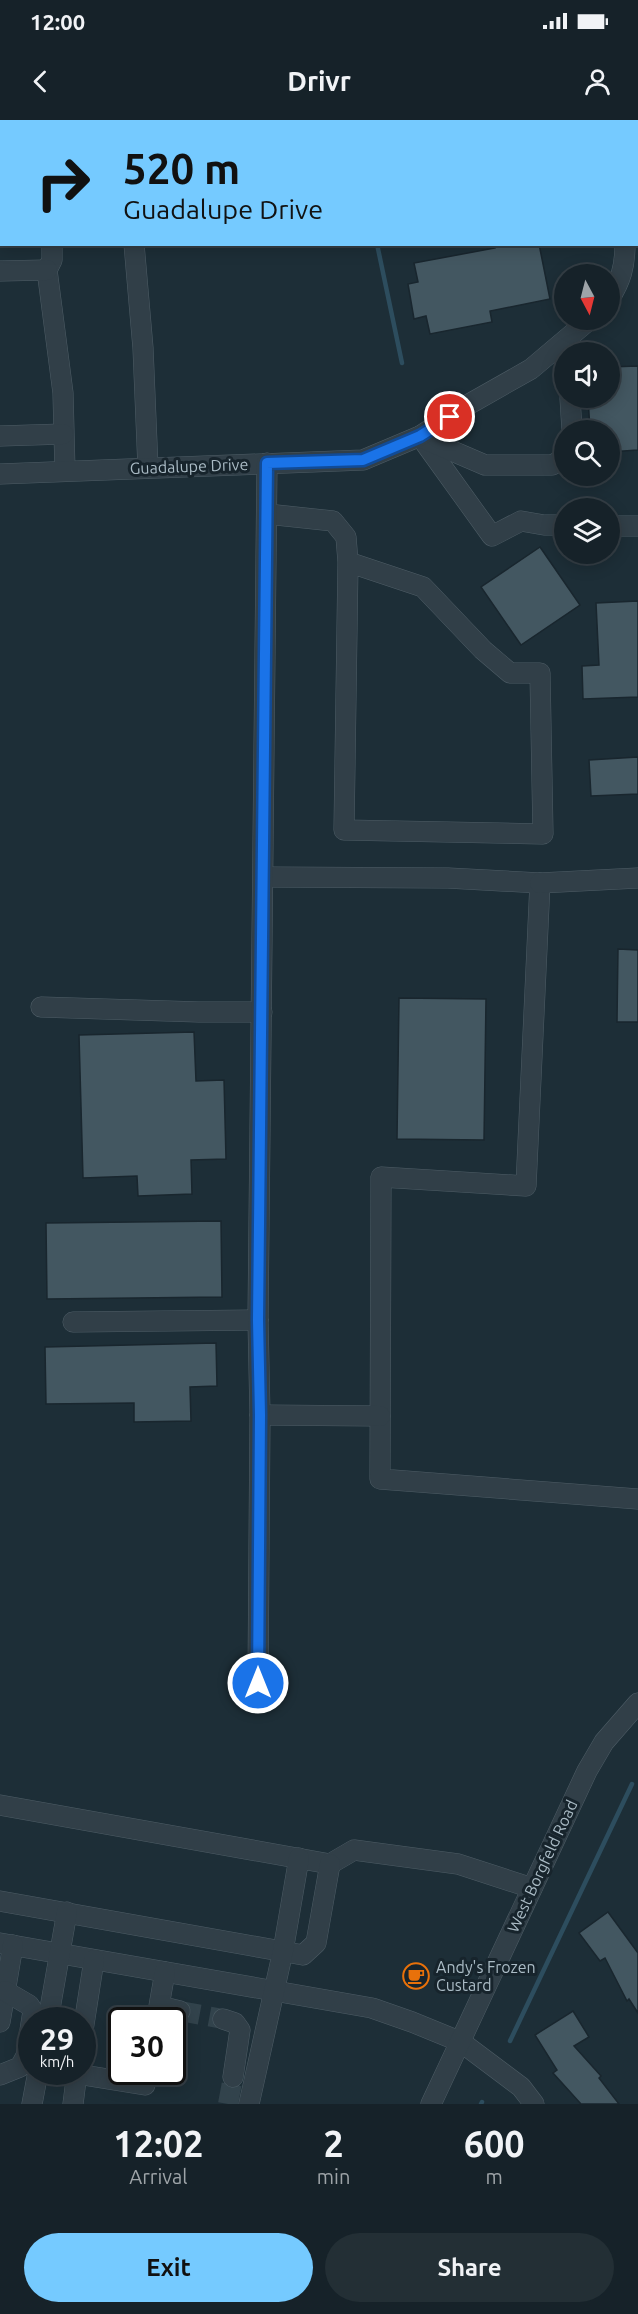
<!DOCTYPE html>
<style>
:root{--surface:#162229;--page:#232f35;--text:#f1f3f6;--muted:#9ea4a8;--line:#353f46;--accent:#75caff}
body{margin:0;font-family:Ubuntu,sans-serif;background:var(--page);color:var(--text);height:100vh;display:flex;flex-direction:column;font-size:22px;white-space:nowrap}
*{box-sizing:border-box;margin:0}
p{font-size:20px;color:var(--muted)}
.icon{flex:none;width:33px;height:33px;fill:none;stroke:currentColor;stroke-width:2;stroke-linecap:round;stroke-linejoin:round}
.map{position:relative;height:1984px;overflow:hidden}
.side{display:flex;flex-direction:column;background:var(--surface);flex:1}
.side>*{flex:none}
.hud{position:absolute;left:0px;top:0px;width:639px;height:126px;box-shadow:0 3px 15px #0003,0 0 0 2px var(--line);background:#75caff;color:#111;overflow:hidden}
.needle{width:39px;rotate:173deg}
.buttons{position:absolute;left:554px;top:144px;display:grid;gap:12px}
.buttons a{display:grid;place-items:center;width:66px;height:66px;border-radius:50%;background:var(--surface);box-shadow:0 3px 15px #0003,0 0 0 2px var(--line);font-size:30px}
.speed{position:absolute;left:18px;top:1887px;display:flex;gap:12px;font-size:30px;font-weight:700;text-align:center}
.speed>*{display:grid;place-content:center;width:78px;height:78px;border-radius:50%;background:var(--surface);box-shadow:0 3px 15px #0003,0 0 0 2px var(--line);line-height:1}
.speed small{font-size:15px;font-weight:400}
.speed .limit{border:3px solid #111;border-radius:9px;background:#fff;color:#111}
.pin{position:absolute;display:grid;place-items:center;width:51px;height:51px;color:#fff;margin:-26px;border:3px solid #fff;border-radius:50%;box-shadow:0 2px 6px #0007}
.me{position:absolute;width:66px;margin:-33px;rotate:0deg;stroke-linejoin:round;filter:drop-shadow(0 0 4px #0008)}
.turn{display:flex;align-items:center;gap:21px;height:126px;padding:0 24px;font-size:27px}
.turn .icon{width:78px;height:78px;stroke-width:2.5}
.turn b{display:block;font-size:42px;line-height:51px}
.eta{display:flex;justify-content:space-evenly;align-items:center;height:102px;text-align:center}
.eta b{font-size:36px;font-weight:600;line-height:42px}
.primary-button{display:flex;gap:12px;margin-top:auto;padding:12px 24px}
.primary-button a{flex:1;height:69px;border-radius:36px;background:var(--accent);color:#111;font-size:24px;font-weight:600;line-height:69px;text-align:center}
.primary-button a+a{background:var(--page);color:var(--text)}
.status{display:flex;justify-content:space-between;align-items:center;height:42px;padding:0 30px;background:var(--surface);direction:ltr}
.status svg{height:16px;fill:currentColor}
header{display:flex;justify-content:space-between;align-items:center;height:78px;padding:0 24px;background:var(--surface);font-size:27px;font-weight:600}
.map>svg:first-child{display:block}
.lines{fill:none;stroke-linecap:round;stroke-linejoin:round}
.stream{stroke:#2d4d5e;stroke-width:4.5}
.building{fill:#435761;stroke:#19262e;stroke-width:1.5}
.minor-tunnel{stroke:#32434c;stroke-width:20;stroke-dasharray:20 10;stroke-linecap:butt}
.minor-casing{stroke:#4e5d66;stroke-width:21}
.minor{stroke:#313f48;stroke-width:20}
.route-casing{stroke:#114b97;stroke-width:15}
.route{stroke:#1a73e8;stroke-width:10}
.labels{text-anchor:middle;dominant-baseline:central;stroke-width:6;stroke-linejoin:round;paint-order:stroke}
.street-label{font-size:16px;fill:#aabbc5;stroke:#17242c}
.poi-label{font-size:16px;fill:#aabbc5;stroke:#17242c;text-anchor:start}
</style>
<div class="status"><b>12:00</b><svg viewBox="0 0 49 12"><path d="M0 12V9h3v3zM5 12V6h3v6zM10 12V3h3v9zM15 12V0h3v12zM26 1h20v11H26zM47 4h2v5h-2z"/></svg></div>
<header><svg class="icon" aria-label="back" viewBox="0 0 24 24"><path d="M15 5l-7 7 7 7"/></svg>Drivr<svg class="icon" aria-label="person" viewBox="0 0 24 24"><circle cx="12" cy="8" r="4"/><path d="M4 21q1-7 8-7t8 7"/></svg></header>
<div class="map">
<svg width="638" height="1984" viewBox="0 0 638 1984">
<rect width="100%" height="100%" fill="#1d2e37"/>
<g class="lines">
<!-- stream -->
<g class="stream">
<path d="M351,0V2"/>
<path d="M377,124L402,243"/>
<path d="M510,1921L632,1664"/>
<path d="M481,1984L482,1982"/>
</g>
</g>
<!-- building -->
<g class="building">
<path d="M494,124H539L550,179L490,191L492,202L430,214L426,196L414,199L408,164L418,162L414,143L495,128Z"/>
<path d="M638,246V330L609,332V310H590L588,278H609V247Z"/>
<path d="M540,427L580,485L521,525L481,467Z"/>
<path d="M638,481V577L583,579L582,546L599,545L596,483Z"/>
<path d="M638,637V674L591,676L589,640Z"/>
<path d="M618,829L638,830V902H617Z"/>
<path d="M399,878L486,879L484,1020L397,1019Z"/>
<path d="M194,912L196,961L224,960L226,1039L191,1040L192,1074L138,1076L137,1056L83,1058L79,915Z"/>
<path d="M221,1101L222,1177L47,1179L46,1103Z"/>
<path d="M216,1223L217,1266L190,1267L191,1301L134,1302V1283L46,1284L45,1227Z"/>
<path d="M608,1792L638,1833V1893L629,1879L627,1881L605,1838L600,1841L579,1813Z"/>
<path d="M573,1891L589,1917L574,1926L601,1956L599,1958L619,1984H581L553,1953L557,1950L535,1915Z"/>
</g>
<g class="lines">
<!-- minor-tunnel -->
<g class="minor-tunnel">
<path d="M180,1891L223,1899"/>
<path d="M228,1984L233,1957"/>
</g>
<!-- minor casing -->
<g class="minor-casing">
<g id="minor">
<path d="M575,0V2"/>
<path d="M607,0L608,2"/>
<path d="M0,20H2"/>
<path d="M52,124V140L47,150L63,273L65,351"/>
<path d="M134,124L143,228L148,348"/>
<path d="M0,151L47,150"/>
<path d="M609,179C621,161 625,146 625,124"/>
<path d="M570,278L572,310"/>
<path d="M0,316L63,314"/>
<path d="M420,316L492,416L521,401L544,405H564"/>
<path d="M422,318L485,345H552L564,339"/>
<path d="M0,354L363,340L420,316L464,287L531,249L589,200"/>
<path d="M267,394L333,401L346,417L348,442L344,710L543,714L540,553H510L483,530L423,467L348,442"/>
<path d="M609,406H638"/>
<path d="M264,757L448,758L540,763L526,1066L381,1057L380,1359L638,1379"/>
<path d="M540,763L638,758"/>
<path d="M41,887L199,892H262"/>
<path d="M73,1202L258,1200"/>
<path d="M260,1295L380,1296"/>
<path d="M258,1563L260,1295L258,1200L267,343"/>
<path d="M0,1685L330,1744L354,1730L458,1744L532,1768"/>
<path d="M0,1781L303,1835L316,1823L330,1744"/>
<path d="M0,1823L372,1888L412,1902L461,1922L521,1967L534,1984"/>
<path d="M165,1852L159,1886L180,1891"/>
<path d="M223,1899L235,1903L240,1910L233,1957"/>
<path d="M48,1900L67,1792"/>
<path d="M0,1902L13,1825"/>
<path d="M82,1917L94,1840"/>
<path d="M77,1954L145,1965L147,1952"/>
<path d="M0,1955L20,1947L26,1936L33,1891L29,1885L5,1871"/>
<path d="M32,1984L38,1952"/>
<path d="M73,1984L77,1952"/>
<path d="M249,1984L283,1831L299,1738"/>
<path d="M431,1984L587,1651L604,1622L638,1583"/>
</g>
</g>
<!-- minor -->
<use href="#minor" class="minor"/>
</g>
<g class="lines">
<!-- route casing -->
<g class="route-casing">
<path id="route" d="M258,1563L260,1295L258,1200L267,343L363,340L420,316L450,297"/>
</g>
<!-- route -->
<use href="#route" class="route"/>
</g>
<!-- icons -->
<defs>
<g id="cafe-ring" transform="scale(1.35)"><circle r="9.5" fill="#17242c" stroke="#e8710a" stroke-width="1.5"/><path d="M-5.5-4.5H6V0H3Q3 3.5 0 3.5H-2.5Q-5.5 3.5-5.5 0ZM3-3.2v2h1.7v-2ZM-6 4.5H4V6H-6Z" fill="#e8710a"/></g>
</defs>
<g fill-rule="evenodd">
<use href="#cafe-ring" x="416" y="1856"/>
</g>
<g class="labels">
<!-- street labels -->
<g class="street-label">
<text transform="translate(189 346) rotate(-2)">Guadalupe Drive</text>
<text transform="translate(542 1746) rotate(-65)">West Borgfeld Road</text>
</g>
<!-- poi labels -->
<g class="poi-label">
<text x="436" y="1847">Andy's Frozen<tspan x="436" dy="18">Custard</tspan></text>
</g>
</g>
</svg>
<div class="buttons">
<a><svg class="needle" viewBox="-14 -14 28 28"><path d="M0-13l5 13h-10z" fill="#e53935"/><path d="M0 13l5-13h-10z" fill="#9ea4a8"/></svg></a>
<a><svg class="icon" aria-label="sound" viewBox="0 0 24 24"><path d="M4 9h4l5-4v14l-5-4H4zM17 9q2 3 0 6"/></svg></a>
<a><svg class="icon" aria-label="search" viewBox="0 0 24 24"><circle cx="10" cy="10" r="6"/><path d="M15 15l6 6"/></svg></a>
<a><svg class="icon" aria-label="layers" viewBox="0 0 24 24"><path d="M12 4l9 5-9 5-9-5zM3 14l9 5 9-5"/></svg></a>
</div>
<div class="speed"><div>29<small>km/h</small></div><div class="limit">30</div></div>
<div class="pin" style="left:450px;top:297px;background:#d93025"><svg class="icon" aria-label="arrive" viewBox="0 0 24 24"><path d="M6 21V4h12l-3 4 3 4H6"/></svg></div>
<svg class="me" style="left:258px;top:1563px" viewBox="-20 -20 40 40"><circle r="17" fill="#1a73e8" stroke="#fff" stroke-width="3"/><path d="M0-11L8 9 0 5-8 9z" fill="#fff"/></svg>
<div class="hud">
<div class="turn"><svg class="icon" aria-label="right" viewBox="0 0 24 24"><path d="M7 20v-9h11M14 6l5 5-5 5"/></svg><div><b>520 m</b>Guadalupe Drive</div></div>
</div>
</div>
<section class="side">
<div class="eta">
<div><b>12:02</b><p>Arrival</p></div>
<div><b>2</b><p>min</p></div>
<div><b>600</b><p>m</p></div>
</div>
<div class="primary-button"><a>Exit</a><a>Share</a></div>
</section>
